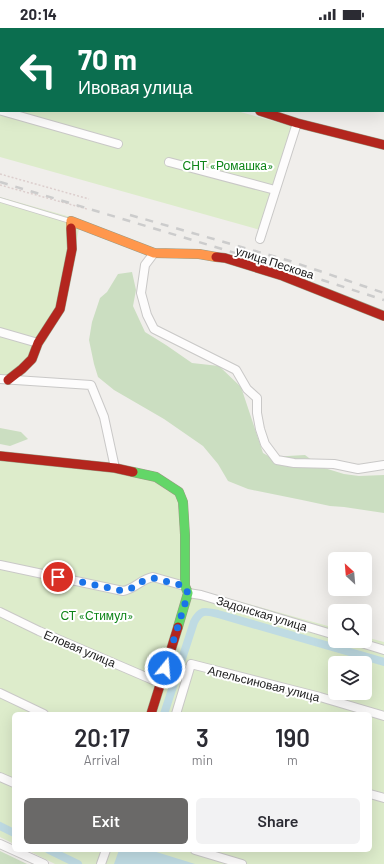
<!DOCTYPE html>
<meta charset="utf-8">
<style>
:root{--surface:#fff;--page:#f2f2f3;--text:#2b2b33;--muted:#7c7c81;--accent:#6a6968}
body{margin:0;font-family:Barlow,sans-serif;background:var(--page);color:var(--text);height:100vh;display:flex;flex-direction:column;font-size:15px;white-space:nowrap}
*{box-sizing:border-box;margin:0}
p{font-size:13px;color:var(--muted)}
.icon{flex:none;width:22px;height:22px;fill:none;stroke:currentColor;stroke-width:2;stroke-linecap:round;stroke-linejoin:round}
.map{position:relative;flex:1;overflow:hidden}
.panel{position:absolute;left:12px;top:684px;width:360px;height:140px;display:flex;flex-direction:column;background:var(--surface);border-radius:6px;box-shadow:0 4px 16px #0002}
.panel>*{flex:none}
.guide{position:absolute;left:0px;top:0px;width:384px;height:84px;box-shadow:0 4px 16px #0002;background:#0b6e4f;color:#fff;overflow:hidden}
.needle{width:26px;rotate:334deg}
.buttons{position:absolute;left:328px;top:524px;display:grid;gap:8px}
.buttons a{display:grid;place-items:center;width:44px;height:44px;border-radius:6px;background:var(--surface);box-shadow:0 4px 16px #0002;font-size:20px}
.pin{position:absolute;display:grid;place-items:center;width:34px;height:34px;color:#fff;margin:-17px;border:2px solid #fff;border-radius:50%;box-shadow:0 1px 4px #0007}
.me{position:absolute;width:44px;margin:-22px;rotate:17deg;stroke-linejoin:round;filter:drop-shadow(0 0 3px #0008)}
.turn{display:flex;align-items:center;gap:14px;height:84px;padding:0 12px;font-size:18px}
.turn .icon{width:52px;height:52px;stroke-width:2.5}
.turn b{display:block;font-size:28px;line-height:34px}
.eta{display:flex;justify-content:space-evenly;align-items:center;height:68px;text-align:center}
.eta b{font-size:24px;font-weight:600;line-height:28px}
.cta{display:flex;gap:8px;margin-top:auto;padding:8px 12px}
.cta a{flex:1;height:46px;border-radius:6px;background:var(--accent);color:#fff;font-size:16px;font-weight:600;line-height:46px;text-align:center}
.cta a+a{background:var(--page);color:var(--text)}
.status{display:flex;justify-content:space-between;align-items:center;height:28px;padding:0 20px;background:var(--surface);direction:ltr}
.status svg{height:11px;fill:currentColor}
.map>svg:first-child{display:block}
.grass{fill:#ddeccb;fill-rule:evenodd}
.forest{fill:#cbdec1}
.water{fill:#bfdbe3}
.lines{fill:none;stroke-linecap:round;stroke-linejoin:round}
.canal{stroke:#bfdbe3;stroke-width:8}
.lane-casing{stroke:#c9c8c7;stroke-width:5.5}
.street-casing{stroke:#c9c8c7;stroke-width:10}
.fast-casing{stroke:#999a82;stroke-width:10}
.slow-casing{stroke:#999a82;stroke-width:10}
.jam-casing{stroke:#999a82;stroke-width:10}
.path{stroke:#dccecd;stroke-width:1.5;stroke-dasharray:2 2;stroke-linecap:butt}
.lane{stroke:#fdfcfc;stroke-width:4}
.street{stroke:#fdfcfc;stroke-width:8}
.fast{stroke:#63d668;stroke-width:9}
.slow{stroke:#ff974d;stroke-width:9}
.jam{stroke:#b3261e;stroke-width:9}
.rail{stroke:#ccc;stroke-width:2.5;stroke-dasharray:8 8;stroke-linecap:butt}
.route{stroke:#1a73e8;stroke-width:7;stroke-dasharray:0 12.6}
.labels{text-anchor:middle;dominant-baseline:central;stroke-width:4;stroke-linejoin:round;paint-order:stroke}
.park-label{font-size:12px;fill:#0c8416;stroke:#fff}
.street-label{font-size:12px;fill:#222;stroke:#fff}
</style>
<div class="status"><b>20:14</b><svg viewBox="0 0 49 12"><path d="M0 12V9h3v3zM5 12V6h3v6zM10 12V3h3v9zM15 12V0h3v12zM26 1h20v11H26zM47 4h2v5h-2z"/></svg></div>
<div class="map">
<svg width="384" height="836" viewBox="0 0 384 836">
<rect width="100%" height="100%" fill="#f0eeeb"/>
<!-- grass -->
<g class="grass">
<path d="M0,19H1V83H237L295,99L264,203L0,129Z"/>
<path d="M0,169L81,192L62,281L46,313L24,335L2,350L0,349Z"/>
<path d="M0,425L70,433L167,455L181,467L187,551L191,560L335,600V613H365V609L384,614V836H55L27,822H370V686H14V816L0,809ZM335,635H365V665H335Z"/>
</g>
<!-- forest -->
<g class="forest">
<path d="M132,244L136,262L133,278L145,304L166,317L192,335L219,338L241,359L263,425L270,429L305,427L321,439L344,446L359,448L384,447V485L344,479L330,478L302,472L248,461L228,453L218,436L203,418L164,391L114,362L98,349L94,336L89,312L92,294L100,270L107,264L118,246Z"/>
<path d="M0,400L21,404L28,411L10,418L0,416Z"/>
<path d="M0,823L27,836H0Z"/>
</g>
<!-- water -->
<path class="water" d="M119,822H150L195,836H114Z"/>
<g class="lines">
<!-- canal -->
<g class="canal">
<path d="M164,686L194,594C201,581 205,583 218,586L384,634"/>
<path d="M0,798L14,805"/>
<path d="M49,822L78,836"/>
</g>
<!-- lane casing -->
<g class="lane-casing">
<path id="lane" d="M0,172L70,193"/>
</g>
<!-- street casing -->
<g class="street-casing">
<g id="street">
<path d="M26,1V0"/>
<path d="M2,83L118,116"/>
<path d="M169,134L275,162"/>
<path d="M260,211L297,95"/>
<path d="M154,225L145,237L141,265L147,287L154,301L236,342L247,361L257,370V385L260,401L265,416L277,432L294,435L334,436L358,441L384,437"/>
<path d="M0,304L38,315"/>
<path d="M0,351L91,357L104,389L115,440"/>
<path d="M0,537L123,563C135,561 141,551 153,549L185,558"/>
<path d="M188,565L201,567L335,607"/>
<path d="M0,584L39,603L160,655"/>
<path d="M355,613L384,622"/>
<path d="M0,665L44,686"/>
<path d="M176,686L191,636L320,669L384,688"/>
<path d="M0,749L14,755"/>
<path d="M370,766L384,770"/>
<path d="M0,816L44,836"/>
<path d="M195,822L242,836"/>
<path d="M101,836L106,822"/>
</g>
</g>
<!-- fast casing -->
<g class="fast-casing">
<g id="fast">
<path d="M0,12H1"/>
<path d="M133,444L156,449L179,464L183,474L185,507V558L188,565L178,599"/>
</g>
</g>
<!-- slow casing -->
<g class="slow-casing">
<path id="slow" d="M71,200V193L154,225L199,226L216,229"/>
</g>
<!-- jam casing -->
<g class="jam-casing">
<g id="jam">
<path d="M260,83L297,95L384,117"/>
<path d="M216,229L225,230L283,248L384,288"/>
<path d="M8,352L22,341L32,331L38,315L60,281L72,221L71,200"/>
<path d="M0,428L115,440L133,444"/>
<path d="M151,686L178,599"/>
</g>
</g>
<!-- path -->
<g class="path">
<path d="M0,146L89,171"/>
<path d="M0,157L87,181"/>
</g>
<!-- lane -->
<use href="#lane" class="lane"/>
<!-- street -->
<use href="#street" class="street"/>
<!-- fast -->
<use href="#fast" class="fast"/>
<!-- slow -->
<use href="#slow" class="slow"/>
<!-- jam -->
<use href="#jam" class="jam"/>
<!-- rail -->
<g class="rail">
<path d="M0,154L285,240L384,272"/>
<path d="M130,187L290,233L384,265"/>
</g>
</g>
<g class="lines">
<!-- route -->
<path class="route" d="M58,549L123,563C136,561 140,551 153,550L185,558L188,566L165,640"/>
</g>
<g class="labels">
<!-- park labels -->
<g class="park-label">
<text x="228" y="137">СНТ «Ромашка»</text>
<text x="97" y="587">СТ «Стимул»</text>
</g>
<!-- street labels -->
<g class="street-label">
<text transform="translate(275 234) rotate(18)">улица Пескова</text>
<text transform="translate(262 585) rotate(17)">Задонская улица</text>
<text transform="translate(80 620) rotate(23)">Еловая улица</text>
<text transform="translate(264 655) rotate(14)">Апельсиновая улица</text>
</g>
</g>
</svg>
<div class="buttons">
<a><svg class="needle" viewBox="-14 -14 28 28"><path d="M0-13l5 13h-10z" fill="#e53935"/><path d="M0 13l5-13h-10z" fill="#7c7c81"/></svg></a>
<a><svg class="icon" aria-label="search" viewBox="0 0 24 24"><circle cx="10" cy="10" r="6"/><path d="M15 15l6 6"/></svg></a>
<a><svg class="icon" aria-label="layers" viewBox="0 0 24 24"><path d="M12 4l9 5-9 5-9-5zM3 14l9 5 9-5"/></svg></a>
</div>
<div class="pin" style="left:58px;top:549px;background:#d93025"><svg class="icon" aria-label="arrive" viewBox="0 0 24 24"><path d="M6 21V4h12l-3 4 3 4H6"/></svg></div>
<svg class="me" style="left:165px;top:640px" viewBox="-20 -20 40 40"><circle r="17" fill="#1a73e8" stroke="#fff" stroke-width="3"/><path d="M0-11L8 9 0 5-8 9z" fill="#fff"/></svg>
<div class="guide">
<div class="turn"><svg class="icon" aria-label="left" viewBox="0 0 24 24"><path d="M17 20v-9H6M10 6l-5 5 5 5"/></svg><div><b>70 m</b>Ивовая улица</div></div>
</div>
<section class="panel">
<div class="eta">
<div><b>20:17</b><p>Arrival</p></div>
<div><b>3</b><p>min</p></div>
<div><b>190</b><p>m</p></div>
</div>
<div class="cta"><a>Exit</a><a>Share</a></div>
</section>
</div>
